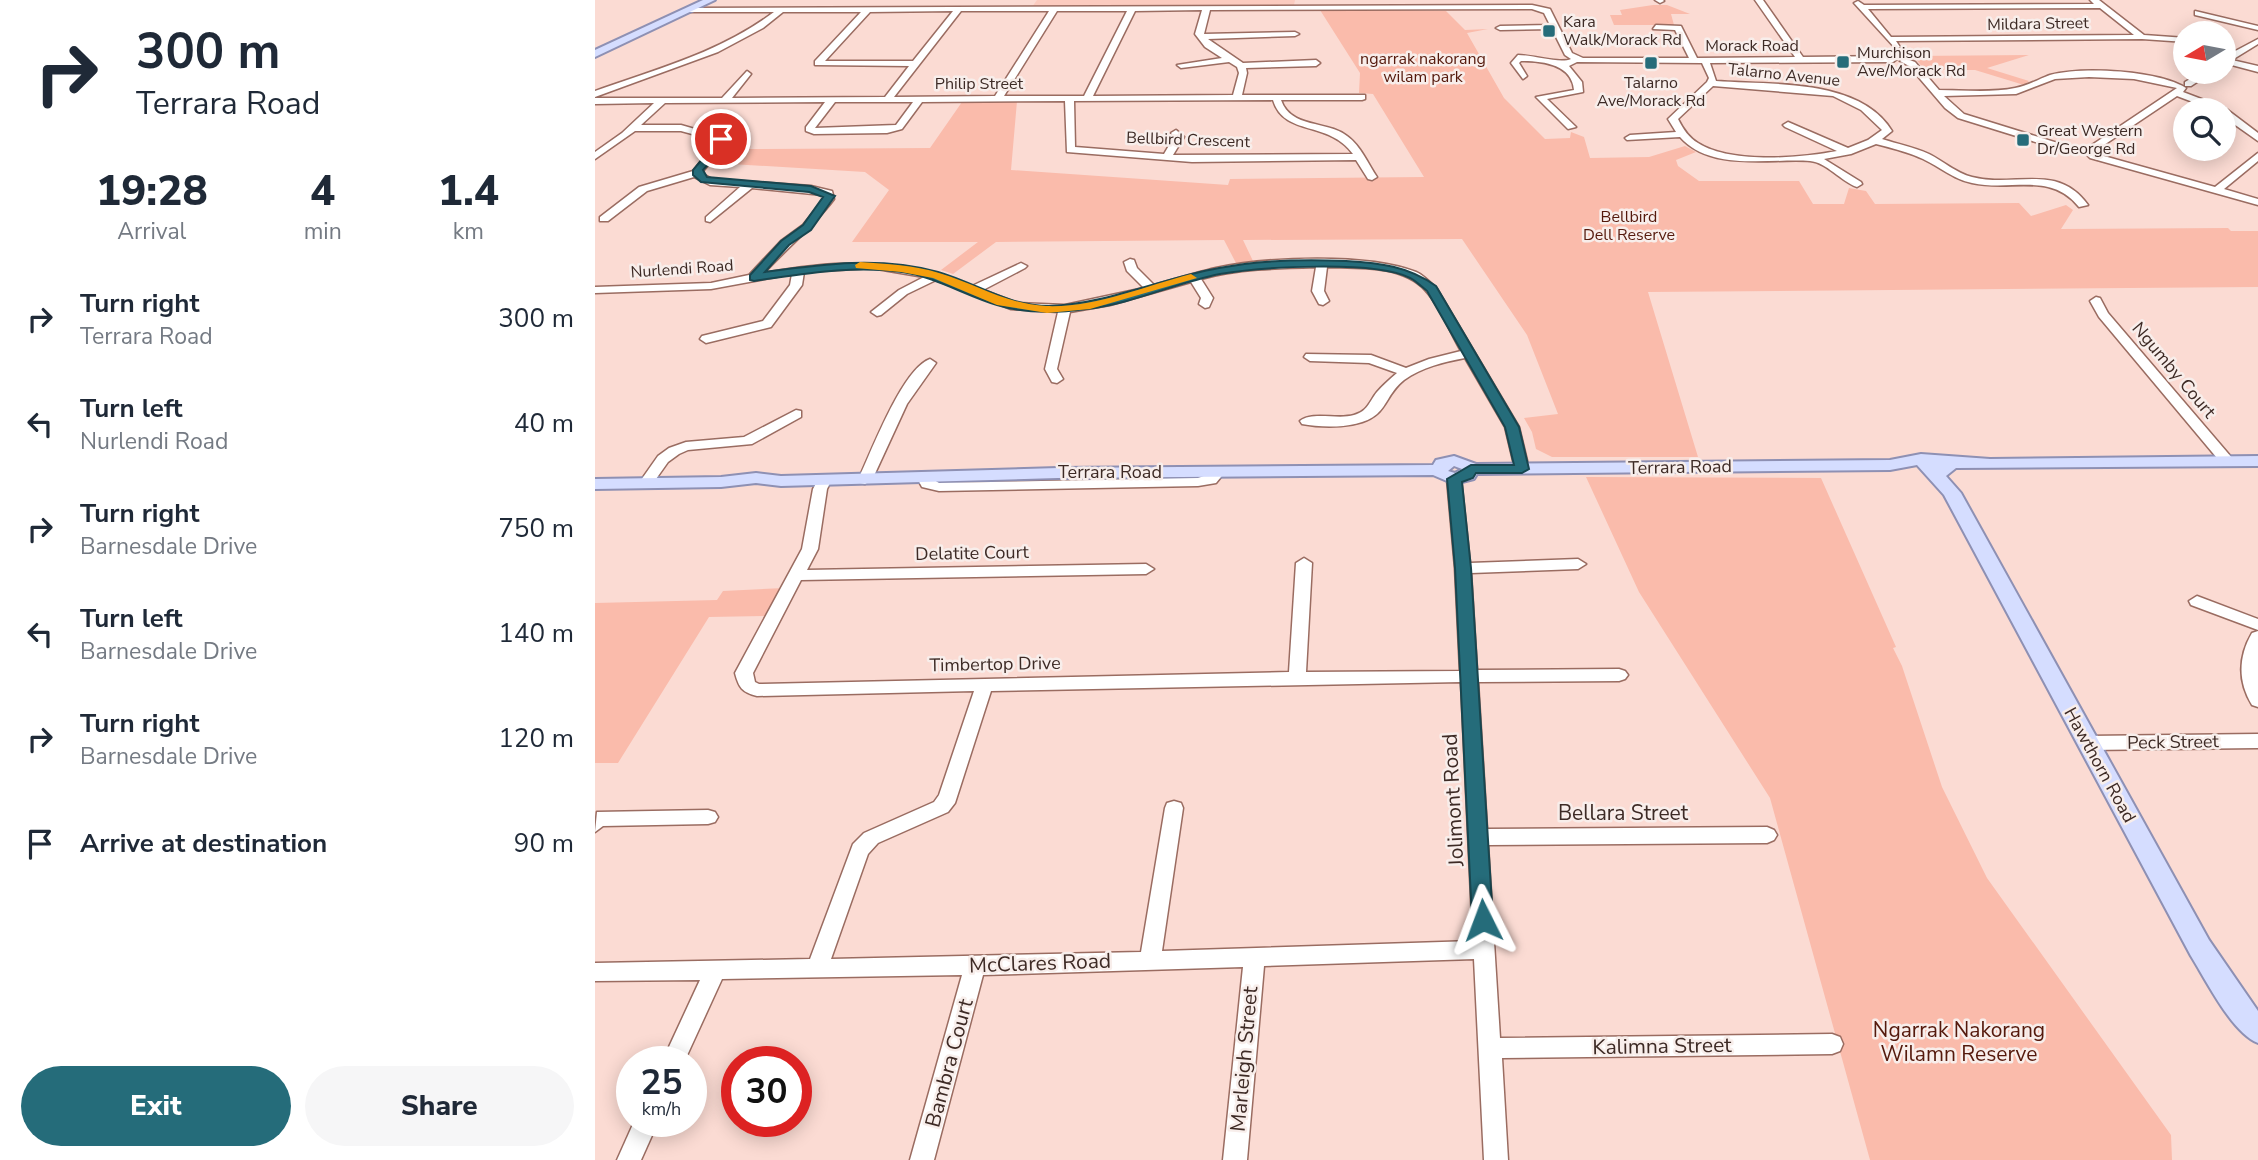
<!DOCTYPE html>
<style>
:root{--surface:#fff;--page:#f6f6f7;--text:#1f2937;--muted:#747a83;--accent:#256c7a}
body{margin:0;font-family:"Nunito Sans",sans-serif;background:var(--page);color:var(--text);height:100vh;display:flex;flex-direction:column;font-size:26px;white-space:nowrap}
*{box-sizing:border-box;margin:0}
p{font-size:23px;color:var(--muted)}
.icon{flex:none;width:38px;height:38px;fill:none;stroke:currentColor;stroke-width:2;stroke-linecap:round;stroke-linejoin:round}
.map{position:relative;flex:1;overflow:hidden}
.drawer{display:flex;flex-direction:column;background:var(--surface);width:595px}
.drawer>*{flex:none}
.guide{background:#fff;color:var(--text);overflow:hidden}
.needle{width:46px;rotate:260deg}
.controls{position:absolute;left:1578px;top:21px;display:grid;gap:14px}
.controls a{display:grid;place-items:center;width:63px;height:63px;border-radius:50%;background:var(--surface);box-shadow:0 4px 18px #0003;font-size:35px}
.speed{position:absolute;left:21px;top:1046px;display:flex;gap:14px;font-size:35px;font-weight:700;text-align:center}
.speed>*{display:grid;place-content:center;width:91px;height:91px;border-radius:50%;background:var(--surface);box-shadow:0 4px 18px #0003;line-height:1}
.speed small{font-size:18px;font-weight:400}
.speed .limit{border:10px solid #d22;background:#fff;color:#111}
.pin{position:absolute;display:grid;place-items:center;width:60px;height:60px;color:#fff;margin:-30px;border:4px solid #fff;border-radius:50%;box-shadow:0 2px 7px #0007}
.me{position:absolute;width:77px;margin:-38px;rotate:357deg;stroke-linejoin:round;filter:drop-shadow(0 0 5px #0008)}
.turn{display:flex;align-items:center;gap:24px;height:147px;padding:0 21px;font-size:32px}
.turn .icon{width:91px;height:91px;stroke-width:2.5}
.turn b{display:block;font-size:49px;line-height:60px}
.eta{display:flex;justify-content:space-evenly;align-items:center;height:119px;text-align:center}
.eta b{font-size:42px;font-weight:800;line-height:49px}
.action{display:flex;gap:14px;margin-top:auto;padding:14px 21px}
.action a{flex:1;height:80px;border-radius:42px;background:var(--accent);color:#fff;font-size:28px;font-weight:800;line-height:80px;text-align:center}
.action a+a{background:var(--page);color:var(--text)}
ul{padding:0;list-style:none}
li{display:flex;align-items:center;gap:21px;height:105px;padding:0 21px}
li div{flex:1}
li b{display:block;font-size:26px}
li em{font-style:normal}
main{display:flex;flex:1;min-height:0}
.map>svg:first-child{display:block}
.built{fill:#fbcbbf}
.green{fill:#fabbab}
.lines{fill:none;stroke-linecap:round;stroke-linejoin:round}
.minor-casing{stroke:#9a6c61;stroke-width:3}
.major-casing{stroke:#8e90b3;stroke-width:4}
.minor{fill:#fff;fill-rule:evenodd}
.major{fill:#d5ddff;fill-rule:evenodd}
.route{fill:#256c7a;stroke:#18464f;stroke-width:2}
.slow{fill:#f59e0b}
.poi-dot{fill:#256c7a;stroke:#f8eeeb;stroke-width:2.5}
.labels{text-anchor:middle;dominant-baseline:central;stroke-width:5;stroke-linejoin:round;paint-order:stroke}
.far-poi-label{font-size:16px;fill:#3d2a25;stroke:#f8eeeb;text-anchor:start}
.far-street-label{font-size:16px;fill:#3d2a25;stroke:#f8eeeb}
.far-park-label{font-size:16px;fill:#55190c;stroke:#f8eeeb}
.street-label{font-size:18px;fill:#3d2a25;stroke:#f8eeeb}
.near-street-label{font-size:21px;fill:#3d2a25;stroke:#f8eeeb}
.near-park-label{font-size:21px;fill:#55190c;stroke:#f8eeeb}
</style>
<main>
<section class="drawer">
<div class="guide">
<div class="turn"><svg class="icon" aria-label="right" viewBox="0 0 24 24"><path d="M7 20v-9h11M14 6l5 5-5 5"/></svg><div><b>300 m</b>Terrara Road</div></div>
</div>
<div class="eta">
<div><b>19:28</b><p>Arrival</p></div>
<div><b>4</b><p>min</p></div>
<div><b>1.4</b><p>km</p></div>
</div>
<ul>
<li><svg class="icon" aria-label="right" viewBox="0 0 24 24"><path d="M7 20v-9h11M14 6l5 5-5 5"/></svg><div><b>Turn right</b><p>Terrara Road</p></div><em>300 m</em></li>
<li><svg class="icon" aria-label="left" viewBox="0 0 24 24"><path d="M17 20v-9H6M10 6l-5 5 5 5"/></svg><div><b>Turn left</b><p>Nurlendi Road</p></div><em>40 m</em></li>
<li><svg class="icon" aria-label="right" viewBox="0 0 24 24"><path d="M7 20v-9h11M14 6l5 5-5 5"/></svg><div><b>Turn right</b><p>Barnesdale Drive</p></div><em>750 m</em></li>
<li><svg class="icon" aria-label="left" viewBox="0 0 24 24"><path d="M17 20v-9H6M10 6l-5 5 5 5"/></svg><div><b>Turn left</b><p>Barnesdale Drive</p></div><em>140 m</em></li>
<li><svg class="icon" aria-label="right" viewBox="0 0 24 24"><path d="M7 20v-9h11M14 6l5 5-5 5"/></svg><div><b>Turn right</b><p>Barnesdale Drive</p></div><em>120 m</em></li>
<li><svg class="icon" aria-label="arrive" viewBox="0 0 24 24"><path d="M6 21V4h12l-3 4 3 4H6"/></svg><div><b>Arrive at destination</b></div><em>90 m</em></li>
</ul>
<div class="action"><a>Exit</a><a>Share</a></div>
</section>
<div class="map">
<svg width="1663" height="1160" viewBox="0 0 1663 1160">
<rect width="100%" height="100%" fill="#fbdbd3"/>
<!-- built -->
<path class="built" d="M442,0H700L699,5L437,7Z"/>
<!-- green -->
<g class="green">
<path d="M1058,5H1072L1095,14H1076L1079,25H1019L1015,15H1027L1025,10Z"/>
<path d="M725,10L851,11L870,30L893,29L872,33L909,98L950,139L975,138L976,132L989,137L995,158L1054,157L1090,146L1101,152L1081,160L1083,166L1104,181H1204L1218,204H1249L1254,188L1271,191L1280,204L1424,203L1436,216L1471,205L1478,210L1466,229L1633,228L1636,231H1663V287L1053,292L1103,457H957L941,449L937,432L929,418L963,414L932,335L867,239L648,240L658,261L641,263L629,240L401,242L358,274L346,270L383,242H257L294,190L270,172L119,163L137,144H152L148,149L335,148L367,102L422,101L416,170L633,185L635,179L829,177L778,94L764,93L765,73Z"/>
<path d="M1434,55L1392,68L1434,81L1429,85L1380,70H1330L1318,56Z"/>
<path d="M991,477L1226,478L1301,647L1298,648L1307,666L1347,787L1392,878L1576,1135L1577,1160H1275L1175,798L1044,592Z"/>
<path d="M189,588L172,616L114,617L23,763H0V603L122,600L128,591Z"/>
</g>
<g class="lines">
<!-- minor casing -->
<g class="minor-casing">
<g id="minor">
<path d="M1060,0H1068L1069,1L1065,3Z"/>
<path d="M1160,0H1168L1208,57L1298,56L1302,59L1298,62L1115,63L1121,81C1176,85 1265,78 1297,131L1287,139C1302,144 1319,147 1334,154C1348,161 1361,173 1377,177C1420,188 1462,162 1493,205L1484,207C1456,171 1416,192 1377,183C1358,179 1345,167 1328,159C1313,152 1297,148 1281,144L1256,154L1229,159L1266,182L1267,184L1262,187C1247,182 1231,162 1215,161C1175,158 1116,172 1085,137L1032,140L1030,138L1035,135L1081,132L1073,119L1112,82L1114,78L1107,63L982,62L974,66L987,82L988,92L952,99L981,127L973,129L941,97L979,90C977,64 947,61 926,61L924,63L932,76L928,79L916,63L923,55C938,55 965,64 976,59L970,55L957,29L905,30L901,28L905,26L955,25L949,13L937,9L615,10L609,34L700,32L704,34L700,36L613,39L648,63L721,60L725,63L721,66L651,68L652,73L647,95H770V99L767,100H686C696,129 732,120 752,136C766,146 773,164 782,177L777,180L773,179L761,160L597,162L472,152L470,101L327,102L307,129L292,133L219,134L211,131V127L230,102L70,103L46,125H86L131,138L129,147L108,171V174L117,179L216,186L237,191L239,199C218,227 193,247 169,273C245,259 304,258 377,286L426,263L432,266L430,268L388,290L422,303L470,305L549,288L532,271L529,262L535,259L539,260L542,268L559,285C580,279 600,273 621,268C672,257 773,253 821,272C828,275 836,283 842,289L924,427L934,469L932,472L927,473L920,469L910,427L870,358C849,362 827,367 809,380C794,392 793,404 782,414C765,429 728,428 707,424L705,421C717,411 743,420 759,415C773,411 774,402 782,392C788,385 795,379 802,373L774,363L715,361L709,357L711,354L776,355L811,368L834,359L866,351C855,332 845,306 830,290C807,265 764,268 732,267L729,291L734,301L728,305L724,304L717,291L721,267C682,268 643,269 606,279L618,298L614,307L610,308L604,304L606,298L596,282L515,305L475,312L462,369L468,379L462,383L457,382L450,369L463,312L416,309L341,280L312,294L286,315L282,316L276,312L304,290L329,277L276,268L209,272L207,285L176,327L111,343L105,339L107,336L168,321L195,285L197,274L116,289L0,293V287L116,283L154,275L186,241L208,225L229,199L228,195L157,188L115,222L111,221V217L145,187L115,185L99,177L52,191L13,221H5V217L44,187L98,171L123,141L86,131H40L0,159V152L27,133L59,103L0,104V98H127L152,71L156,74L137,98L290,97L314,66L220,65V61L266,12H188L168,28L123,52L0,97V91C62,69 126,52 179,12H95L92,8L937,5L955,9L977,53L988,58H1094L1080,30L1058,29L1061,25L1086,26L1102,58L1200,57ZM607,10L600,34L610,47L627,58L582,65L586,68L634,62L642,67L644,73L638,95L498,96L540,11ZM358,11L318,61H230L275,12ZM366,11H454L400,96L299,97ZM462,11H532L489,96H409ZM1118,86L1238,96L1266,110L1287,130L1273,140L1253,148L1193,122L1188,125L1190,127L1242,151C1205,158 1136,164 1103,143C1094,138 1088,129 1083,119ZM678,100C689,137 734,120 758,154L578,155L589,137L581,130L576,133L579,137L569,154L480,147L479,101ZM240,102H318L301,125L220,128Z"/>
<path d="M1495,0H1504L1549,35L1591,38V42L1547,39L1301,41L1305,47L1301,49L1259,3L1263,1L1269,5L1499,4ZM1505,8L1539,35L1296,37L1273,9Z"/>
<path d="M1600,11L1663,26V30L1600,15Z"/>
<path d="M1663,39V44L1637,60L1663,66V72L1629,63V57Z"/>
<path d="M1309,58L1320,62L1344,90C1368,90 1396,93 1420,88C1432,86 1444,79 1455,75C1490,66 1564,71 1591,88L1588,92L1630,108L1663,133V141L1629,117V110H1619L1582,96L1497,153H1491V149L1582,88L1539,79L1494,77L1460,79L1421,94L1349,96L1369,114L1482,149L1484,151L1479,154L1363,118L1350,108L1314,66L1305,61Z"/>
<path d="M1607,72H1617L1596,86H1590V82Z"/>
<path d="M1498,153L1620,187L1663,153V161L1629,189L1663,199V205L1495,158L1493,156Z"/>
<path d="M1501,297L1505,298L1513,313L1637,458L1639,461L1637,464H1627L1504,317L1495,301Z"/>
<path d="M335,359L341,363L312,404L277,480L270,484L265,483L263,480C276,453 307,369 335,359Z"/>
<path d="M201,410L206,411V417L157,444L93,450L84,454L73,462L56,486L51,487L44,483L63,456L74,448L91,442L149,437Z"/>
<path d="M623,468L630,472L621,483L603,486L344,491L327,487L322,478L329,474L344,483L603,478C612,476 615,470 623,468Z"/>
<path d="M859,475L866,479L875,563L983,559L991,564L983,569L876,573L882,670L1024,669L1030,671L1033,675L1030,679L1024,681L883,682L892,829L1172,827L1179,830L1182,835L1179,840L1172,843L893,845L905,1038L1237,1034L1245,1037L1248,1044L1245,1051L1237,1054L907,1058L913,1160H889L879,959L669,966L652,1160H628L648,967L388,975L339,1160H315L367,975L127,979L89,1062H67L105,980L0,981V963L215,959L258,844L269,833L339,802L344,795L379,691L162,696C147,692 144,688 140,673L207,549L218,489L224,478L229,477L236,481L232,489L223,549L212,570L551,564L559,569L551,574L206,580L158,673L160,682L164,684L694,672L701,563L709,558L717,563L711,672L865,671L860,568L852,479ZM866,682L878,941L567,951L588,808L586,803L579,801L572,803L570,808L546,952L236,959L273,854L283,843L353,812L360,803L396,691Z"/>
<path d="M1602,596L1663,619V630L1596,605L1594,601Z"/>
<path d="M1663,631V707L1657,705C1643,682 1643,657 1657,633Z"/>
<path d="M1663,734V748L1493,750L1487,748L1484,743L1487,738L1493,736Z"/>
<path d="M113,810L120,812L123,817L120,822L113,824L8,826L0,832L2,812Z"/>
<path d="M39,1122H63L46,1160H22Z"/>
</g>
</g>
<!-- major casing -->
<g class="major-casing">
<g id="major">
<path d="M108,0H120L0,57V50Z"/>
<path d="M1326,454L1395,459L1663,456V466L1361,468L1351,476L1366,493L1614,940L1663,1011V1043C1637,1033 1611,980 1596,956L1349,495L1322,465L1295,470L882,474L879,479L859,484L838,475L463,478L186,486L161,483L126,487L0,489V479L126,477L161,473L186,476L463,468L838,465L841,460L859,456L881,464L1295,460ZM859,466L867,469L860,473L853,471Z"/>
</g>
</g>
<!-- minor -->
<use href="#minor" class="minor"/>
<!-- major -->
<use href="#major" class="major"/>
</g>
<!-- route -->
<path class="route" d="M126,136L131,139V145L108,170L112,177L216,186L240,196L216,230L194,245L170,272C228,264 285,256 343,272C381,283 413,306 454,306C513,304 567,278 624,268C666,260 709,259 751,261C785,263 813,266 841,286L924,427L934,469L927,473H881L878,478L867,482L876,568L898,920L895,926L888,928L880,926L877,920L860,568L852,479L876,465H919L910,427L832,291C827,287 821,281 815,278C779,260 666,267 625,274C580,283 537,304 491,309C462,313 431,314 402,305C369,295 341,277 307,272C257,265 209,274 159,281L155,280V275L186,241L208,225L228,197L214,192L106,182L98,175V170Z"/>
<!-- slow -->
<path class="slow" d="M265,262C292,264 319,265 344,273C381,284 411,304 451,306C500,308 550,286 596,274L602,278L495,309L452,313L402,305L338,278L306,272L261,268L260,265Z"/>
<!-- markers -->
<g class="poi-dot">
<rect x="947" y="24" width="14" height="14" rx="3.5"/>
<rect x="1241" y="55" width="14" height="14" rx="3.5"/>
<rect x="1049" y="56" width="14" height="14" rx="3.5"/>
<rect x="1421" y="133" width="14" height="14" rx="3.5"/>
</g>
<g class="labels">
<!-- far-poi labels -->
<g class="far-poi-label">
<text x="968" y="22">Kara<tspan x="968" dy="18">Walk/Morack Rd</tspan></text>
<text x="1262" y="53">Murchison<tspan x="1262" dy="18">Ave/Morack Rd</tspan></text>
<text x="1056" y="83" text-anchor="middle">Talarno<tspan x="1056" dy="18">Ave/Morack Rd</tspan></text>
<text x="1442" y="131">Great Western<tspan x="1442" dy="18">Dr/George Rd</tspan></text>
</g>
<!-- far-street labels -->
<g class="far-street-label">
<text transform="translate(1443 24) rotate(-1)">Mildara Street</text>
<text x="1157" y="46">Morack Road</text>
<text transform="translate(1189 75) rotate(6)">Talarno Avenue</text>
<text x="384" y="84">Philip Street</text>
<text transform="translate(593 140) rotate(2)">Bellbird Crescent</text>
<text transform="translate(87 269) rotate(-4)">Nurlendi Road</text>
</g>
<!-- far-park labels -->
<g class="far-park-label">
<text x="828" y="59">ngarrak nakorang<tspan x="828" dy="18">wilam park</tspan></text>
<text x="1034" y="217">Bellbird<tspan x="1034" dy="18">Dell Reserve</tspan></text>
</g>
<!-- street labels -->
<g class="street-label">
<text transform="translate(1579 370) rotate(50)">Ngumby Court</text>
<text transform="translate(1085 467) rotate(-1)">Terrara Road</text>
<text x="515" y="472">Terrara Road</text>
<text transform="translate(377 553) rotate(-1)">Delatite Court</text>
<text transform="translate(400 664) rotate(-1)">Timbertop Drive</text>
<text transform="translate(1578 742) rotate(-1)">Peck Street</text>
<text transform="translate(1505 765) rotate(61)">Hawthorn Road</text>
</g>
<!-- near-street labels -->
<g class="near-street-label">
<text transform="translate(858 800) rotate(-93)">Jolimont Road</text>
<text x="1028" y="813">Bellara Street</text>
<text transform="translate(445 963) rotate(-2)">McClares Road</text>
<text transform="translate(1067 1046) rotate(-1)">Kalimna Street</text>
<text transform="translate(649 1059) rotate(-85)">Marleigh Street</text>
<text transform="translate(354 1063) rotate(-75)">Bambra Court</text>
</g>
<!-- near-park labels -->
<g class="near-park-label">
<text x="1364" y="1030">Ngarrak Nakorang<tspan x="1364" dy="24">Wilamn Reserve</tspan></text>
</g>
</g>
</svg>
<div class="controls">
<a><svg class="needle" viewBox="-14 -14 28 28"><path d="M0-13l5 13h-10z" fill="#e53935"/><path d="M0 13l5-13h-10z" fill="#747a83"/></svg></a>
<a><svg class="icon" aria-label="search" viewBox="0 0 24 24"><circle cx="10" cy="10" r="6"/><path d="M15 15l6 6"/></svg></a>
</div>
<div class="speed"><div>25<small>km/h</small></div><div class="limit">30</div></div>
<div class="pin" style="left:126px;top:139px;background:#d93025"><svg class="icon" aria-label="arrive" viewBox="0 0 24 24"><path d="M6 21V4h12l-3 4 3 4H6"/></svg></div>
<svg class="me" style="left:888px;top:920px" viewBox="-20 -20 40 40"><path d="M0-17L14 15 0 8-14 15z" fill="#256c7a" stroke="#fff" stroke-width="4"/></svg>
</div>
</main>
